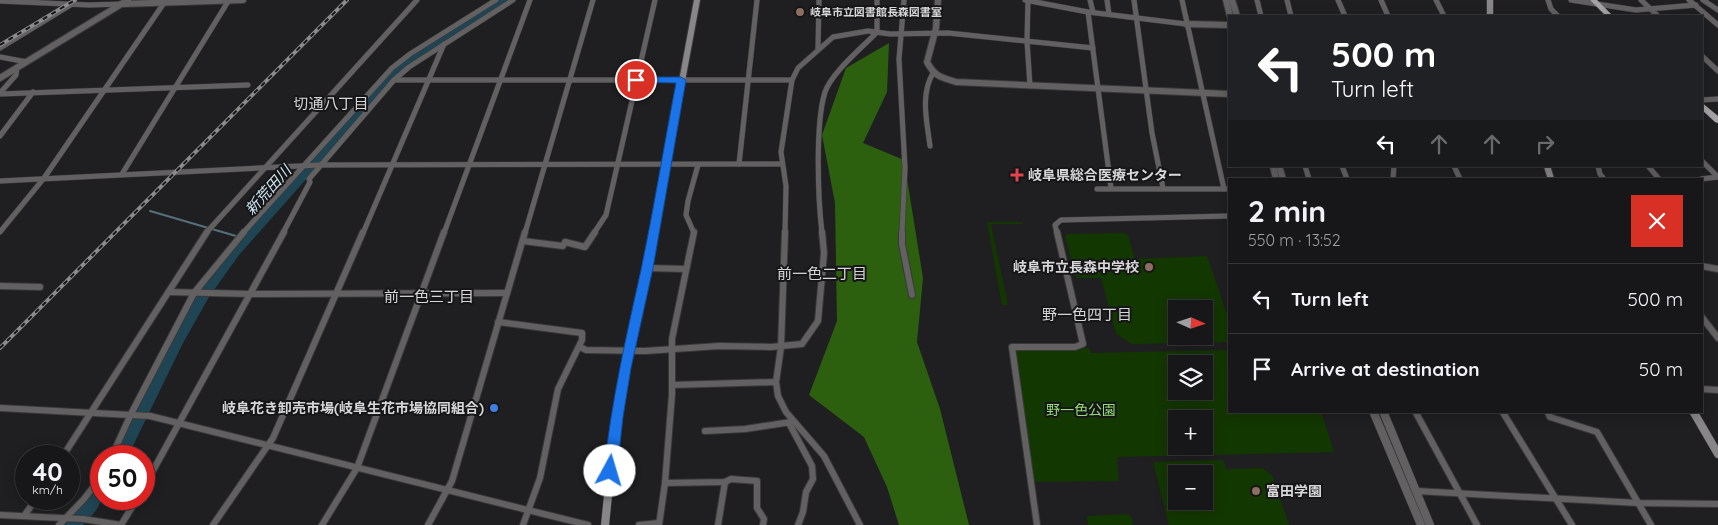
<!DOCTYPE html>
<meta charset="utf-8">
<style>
:root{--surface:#171719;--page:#202022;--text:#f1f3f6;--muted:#9e9fa2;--line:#363638}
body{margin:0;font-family:Quicksand,"Noto Sans JP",sans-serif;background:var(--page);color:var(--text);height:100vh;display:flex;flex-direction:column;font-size:19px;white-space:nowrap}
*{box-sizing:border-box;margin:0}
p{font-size:16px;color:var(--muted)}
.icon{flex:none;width:28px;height:28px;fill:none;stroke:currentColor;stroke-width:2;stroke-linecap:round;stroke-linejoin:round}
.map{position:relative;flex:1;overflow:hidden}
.side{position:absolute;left:1228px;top:178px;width:475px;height:235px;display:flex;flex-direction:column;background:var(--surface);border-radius:0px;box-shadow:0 2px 12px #0003,0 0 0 1px var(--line)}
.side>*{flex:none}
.hud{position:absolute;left:1228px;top:15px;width:475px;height:152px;border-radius:0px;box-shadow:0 2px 12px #0003,0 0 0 1px var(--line);background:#202124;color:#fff;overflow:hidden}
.needle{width:32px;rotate:93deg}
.controls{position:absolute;left:1168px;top:300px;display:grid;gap:10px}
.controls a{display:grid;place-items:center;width:45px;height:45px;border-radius:0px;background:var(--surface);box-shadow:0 2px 12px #0003,0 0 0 1px var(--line);font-size:25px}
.speed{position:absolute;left:15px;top:445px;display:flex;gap:10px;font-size:25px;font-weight:700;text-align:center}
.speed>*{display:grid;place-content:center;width:65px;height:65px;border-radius:50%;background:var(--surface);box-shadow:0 2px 12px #0003,0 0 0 1px var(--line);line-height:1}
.speed small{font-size:12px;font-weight:400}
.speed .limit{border:8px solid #d22;background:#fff;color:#111}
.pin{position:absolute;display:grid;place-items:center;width:42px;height:42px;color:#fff;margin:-21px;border:2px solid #fff;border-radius:50%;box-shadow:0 1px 5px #0007}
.me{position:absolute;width:55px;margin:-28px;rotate:6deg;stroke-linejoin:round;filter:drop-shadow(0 0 4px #0008)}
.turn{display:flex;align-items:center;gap:18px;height:105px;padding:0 20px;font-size:22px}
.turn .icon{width:65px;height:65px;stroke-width:2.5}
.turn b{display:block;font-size:35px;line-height:42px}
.lanes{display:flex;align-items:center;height:48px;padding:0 20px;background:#0003;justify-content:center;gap:25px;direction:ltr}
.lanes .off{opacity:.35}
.round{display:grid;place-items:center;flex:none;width:52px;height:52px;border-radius:0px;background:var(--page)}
.overview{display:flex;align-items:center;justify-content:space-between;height:85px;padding:0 20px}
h1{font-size:30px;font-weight:700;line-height:38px}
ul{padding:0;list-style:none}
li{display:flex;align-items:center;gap:15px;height:70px;padding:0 20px;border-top:1px solid var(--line)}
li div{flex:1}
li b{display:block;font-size:19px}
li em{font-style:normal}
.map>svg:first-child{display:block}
.green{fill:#133700;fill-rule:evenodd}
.forest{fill:#2c600f}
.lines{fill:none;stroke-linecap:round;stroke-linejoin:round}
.stream{stroke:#56707b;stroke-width:2}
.river{fill:#1f4453;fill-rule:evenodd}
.minor-far1-casing{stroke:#39393b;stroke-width:6}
.minor-casing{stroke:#39393b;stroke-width:8}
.tertiary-far1-casing{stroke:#39393b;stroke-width:8}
.tertiary-casing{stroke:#39393b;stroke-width:9}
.secondary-far1-casing{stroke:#39393b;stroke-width:8}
.secondary-casing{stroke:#39393b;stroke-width:9}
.primary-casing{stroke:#39393b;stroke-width:1}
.minor-far1{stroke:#626061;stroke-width:5}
.minor{stroke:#626061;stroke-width:6}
.tertiary-far1{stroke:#626061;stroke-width:6}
.tertiary{stroke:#626061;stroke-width:8}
.secondary-far1{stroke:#888687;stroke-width:6}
.secondary{stroke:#888687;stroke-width:8}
.primary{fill:#a5a3a4;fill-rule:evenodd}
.rail-casing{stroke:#8b8b8c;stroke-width:4}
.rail{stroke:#161517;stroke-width:2;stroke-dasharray:5;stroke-linecap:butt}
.route{fill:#1a73e8;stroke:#114b97}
.education-dot{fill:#8d6e63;stroke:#161517;stroke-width:2}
.health-dot{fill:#e0444e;stroke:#161517;stroke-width:2}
.shop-dot{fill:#3f7fe0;stroke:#161517;stroke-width:2}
.labels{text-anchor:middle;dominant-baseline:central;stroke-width:4;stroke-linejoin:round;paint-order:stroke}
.far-poi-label{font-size:11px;font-weight:bold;fill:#d7d7d8;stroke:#161517;text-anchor:start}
.poi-label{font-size:14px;font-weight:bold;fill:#d7d7d8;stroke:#161517;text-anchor:start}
.park-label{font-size:14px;fill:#95dd77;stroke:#161517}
.neighbourhood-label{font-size:15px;fill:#d7d7d8;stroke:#161517}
.water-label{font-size:15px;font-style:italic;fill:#cde6f1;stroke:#161517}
</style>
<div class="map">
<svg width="1718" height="525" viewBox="0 0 1718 525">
<rect width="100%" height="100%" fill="#1f1f21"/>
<!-- green -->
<g class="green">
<path d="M987,222H1022L1023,224H991L1008,305H1002Z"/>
<path d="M1124,233L1128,235L1135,259L1207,256L1229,320V342L1132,344L1116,334L1101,278H1076L1065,236L1067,234ZM1176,309H1204V336H1176Z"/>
<path d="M1089,348L1091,353L1229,350V411H1321L1334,452L1117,457L1119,481L1032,482L1014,350ZM1176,364H1204V391H1176ZM1176,419H1204V446H1176Z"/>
<path d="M1223,460L1226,469L1262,468L1272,475L1289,525H1169L1153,462ZM1176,474H1204V501H1176Z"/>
<path d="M1128,514L1132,518L1133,525H1088L1087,516Z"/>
</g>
<!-- forest -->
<path class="forest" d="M889,43L887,92L863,143L904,160L923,278L917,342L940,409L969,525H899L887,487L864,437L809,395L837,321L835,203L822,135L846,68Z"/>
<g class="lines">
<!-- stream -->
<path class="stream" d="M150,211L236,236"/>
<!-- river -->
<g class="river">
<path d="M496,0H508L403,70L239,255L209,297L183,343L128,456H114L173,336L199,289L231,249L395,66Z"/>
<path d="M101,480C103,504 100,507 83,525H64C68,516 78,511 84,503C90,495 91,484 101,480Z"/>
</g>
<!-- minor-far1 casing -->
<g class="minor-far1-casing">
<g id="minor-far1">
<path d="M1025,0L1088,12L1186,24"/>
<path d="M1028,0L1027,41L1030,86"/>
<path d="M1090,0L1093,12"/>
<path d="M1107,0L1109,14"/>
<path d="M1134,0L1152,133L1163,188"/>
<path d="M1182,0L1224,189"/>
<path d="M1257,0L1261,16"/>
<path d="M1287,0L1291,16"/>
<path d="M1338,0L1345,16"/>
<path d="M1381,0L1388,16"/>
<path d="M1436,0L1444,16"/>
<path d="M1548,0L1551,9L1558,16"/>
<path d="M1571,0L1636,10L1696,5"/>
<path d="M1641,0L1658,16"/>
<path d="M1689,0L1718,25"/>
<path d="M1703,0L1718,10"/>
<path d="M0,1L89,5L122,4"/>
<path d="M1088,12L1111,188"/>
<path d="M0,48L72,4"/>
<path d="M818,49L819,0"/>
<path d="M1701,55L1718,71"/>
<path d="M0,57L27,62"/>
<path d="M394,80L409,67L513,0"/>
<path d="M0,93L16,75L17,68"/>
<path d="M0,94L248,85"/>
<path d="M1701,100L1718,99"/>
<path d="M0,136L33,92"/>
<path d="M930,146C927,122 920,95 933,73"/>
<path d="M1701,160L1718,177"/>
<path d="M739,164L757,0"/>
<path d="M1305,166L1309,179"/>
<path d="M1342,166L1347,179"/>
<path d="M1454,166L1460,179"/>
<path d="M1598,166L1600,174L1604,179"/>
<path d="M1648,166L1659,179"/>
<path d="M122,174L229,0"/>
<path d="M1393,179L1394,166"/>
<path d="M1701,179L1718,177"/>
<path d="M0,181L319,165L782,164"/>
<path d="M1097,189H1229"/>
<path d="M0,232L44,178L166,0"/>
<path d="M206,233L417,0"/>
<path d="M243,233L392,68L410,54L496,0"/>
<path d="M283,233L310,182L309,179L394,80H792"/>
<path d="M363,233L444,44"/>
<path d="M444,233L530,0"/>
<path d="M525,233L593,0"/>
<path d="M594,233L606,215L655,0"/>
<path d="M694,233L686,215L688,201L698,165"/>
<path d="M785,233L786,186L781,152L792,80L798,68L833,37L868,31L890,34L948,33L1093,48"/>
<path d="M822,233C818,199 815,124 825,92C832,72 862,48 877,32V0"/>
<path d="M902,233L905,168L899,59L904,0"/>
<path d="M1057,233L1055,225L1061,220L1229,216"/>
</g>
</g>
<!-- minor casing -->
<g class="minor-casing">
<g id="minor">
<path d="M785,232L781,347L776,382L778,396L786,412L824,456L860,525"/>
<path d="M902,232V244L912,295"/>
<path d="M523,241L563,246L565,242L585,247L595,232"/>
<path d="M1701,266L1718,269"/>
<path d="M647,268L686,269"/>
<path d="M0,286L40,287"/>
<path d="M169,292L251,294L507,293"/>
<path d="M1701,316L1718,338"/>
<path d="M498,322L582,333V340L558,389L540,478L523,525"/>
<path d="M580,347L586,350L645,351L719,346L771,347L802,344L818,321L824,253L822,232"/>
<path d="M672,385L776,382"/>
<path d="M1701,389L1718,390"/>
<path d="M0,408L150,416L588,525"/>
<path d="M1415,411L1477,525"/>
<path d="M1502,411L1572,525"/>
<path d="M1547,411L1550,417L1597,432L1651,525"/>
<path d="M789,423L812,466L813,479L806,492L803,512L798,525"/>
<path d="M705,431L745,429L791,422"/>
<path d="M63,456L207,232"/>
<path d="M112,456L131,414L194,293L244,232"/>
<path d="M665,483L725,482L731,479L757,481V508L764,519L763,525"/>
<path d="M144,487L284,232"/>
<path d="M1416,491L1638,503L1718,504"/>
<path d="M0,515L83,519L121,525"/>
<path d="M24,516L36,499"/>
<path d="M59,525L84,499L101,477"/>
<path d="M121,525L137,499"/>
<path d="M213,525L273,438L363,232"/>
<path d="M322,525L357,468L444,232"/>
<path d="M428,525L452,481L525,232"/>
<path d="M639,525L659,523"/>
<path d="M659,525L665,483L672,394V339L694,232"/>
<path d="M718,525L725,482"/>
<path d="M1037,525L1012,347H1075L1083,344L1057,232"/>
</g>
</g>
<!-- tertiary-far1 casing -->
<g class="tertiary-far1-casing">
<g id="tertiary-far1">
<path d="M938,0L936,28L927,62C935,77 941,77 956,82L1229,94"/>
<path d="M1226,0L1230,16"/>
<path d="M1232,0L1237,16"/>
<path d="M122,4L243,0"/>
<path d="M1186,24L1229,25"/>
<path d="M0,78L128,0"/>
<path d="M1273,166L1276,179"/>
<path d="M1279,166L1283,179"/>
</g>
</g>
<!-- tertiary casing -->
<g class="tertiary-casing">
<g id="tertiary">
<path d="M1373,411L1421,525"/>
<path d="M1383,411L1430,525"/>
</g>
</g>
<!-- secondary-far1 casing -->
<g class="secondary-far1-casing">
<g id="secondary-far1">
<path d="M1490,0V16"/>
<path d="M1547,166L1551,179"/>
<path d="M654,233L697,0"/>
</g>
</g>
<!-- secondary casing -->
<g class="secondary-casing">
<g id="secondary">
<path d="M1693,411L1718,454"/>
<path d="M605,525L616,417L654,232"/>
</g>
</g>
<!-- primary casing -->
<g class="primary-casing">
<g id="primary">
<path d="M1590,0H1597L1613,16H1606Z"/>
<path d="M1701,102L1718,116V123L1715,122L1701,109Z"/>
</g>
</g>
<!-- minor-far1 -->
<use href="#minor-far1" class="minor-far1"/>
<!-- minor -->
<use href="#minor" class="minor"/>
<!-- tertiary-far1 -->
<use href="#tertiary-far1" class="tertiary-far1"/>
<!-- tertiary -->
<use href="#tertiary" class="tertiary"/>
<!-- secondary-far1 -->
<use href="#secondary-far1" class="secondary-far1"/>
<!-- secondary -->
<use href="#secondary" class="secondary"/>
<!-- primary -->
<use href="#primary" class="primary"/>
<!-- rail casing -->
<g class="rail-casing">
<g id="rail">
<path d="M0,45L75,0"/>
<path d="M0,348L347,0"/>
</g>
</g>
<!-- rail -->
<use href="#rail" class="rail"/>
</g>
<!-- route -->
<path class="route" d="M636,77H681L686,80L653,268L631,368L623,417L617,471L615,475L610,477L606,475L604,471C611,403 626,337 641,270C654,208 664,145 676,83L633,82V78Z"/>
<!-- markers -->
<g class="education-dot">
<circle cx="800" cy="12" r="5"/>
<circle cx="1149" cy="267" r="5"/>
<circle cx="1256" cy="491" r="5"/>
</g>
<path class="health-dot" d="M1014.5 167.5h5v5h5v5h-5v5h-5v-5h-5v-5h5z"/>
<circle class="shop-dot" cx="494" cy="408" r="5"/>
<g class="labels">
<!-- far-poi labels -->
<g class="far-poi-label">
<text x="810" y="12">岐阜市立図書館長森図書室</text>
</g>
<!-- poi labels -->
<g class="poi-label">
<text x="1028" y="175">岐阜県総合医療センター</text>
<text x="1139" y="267" text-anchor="end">岐阜市立長森中学校</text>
<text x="484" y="408" text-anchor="end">岐阜花き卸売市場(岐阜生花市場協同組合)</text>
<text x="1266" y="491">富田学園</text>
</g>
<!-- park labels -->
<g class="park-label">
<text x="1081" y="410">野一色公園</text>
</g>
<!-- neighbourhood labels -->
<g class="neighbourhood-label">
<text x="331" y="103">切通八丁目</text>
<text x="822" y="273">前一色二丁目</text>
<text x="429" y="296">前一色三丁目</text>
<text x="1087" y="314">野一色四丁目</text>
</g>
<!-- water labels -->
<g class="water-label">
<text transform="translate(268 190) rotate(-48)">新荒田川</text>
</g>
</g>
</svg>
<div class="controls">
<a><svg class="needle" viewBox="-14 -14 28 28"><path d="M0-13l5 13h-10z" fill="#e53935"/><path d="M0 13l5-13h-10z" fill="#9e9fa2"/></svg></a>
<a><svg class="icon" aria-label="layers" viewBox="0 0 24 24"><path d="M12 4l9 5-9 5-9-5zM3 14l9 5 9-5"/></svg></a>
<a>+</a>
<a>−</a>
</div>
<div class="speed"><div>40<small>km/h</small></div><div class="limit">50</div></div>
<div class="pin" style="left:636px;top:80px;background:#d93025"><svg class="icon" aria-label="arrive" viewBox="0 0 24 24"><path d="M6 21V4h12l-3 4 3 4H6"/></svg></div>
<svg class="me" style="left:610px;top:471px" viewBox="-20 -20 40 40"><circle r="19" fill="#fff"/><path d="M0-13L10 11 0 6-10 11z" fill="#1a73e8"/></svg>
<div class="hud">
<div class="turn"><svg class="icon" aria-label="left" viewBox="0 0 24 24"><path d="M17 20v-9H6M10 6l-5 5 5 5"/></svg><div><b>500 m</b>Turn left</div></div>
<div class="lanes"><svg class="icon" aria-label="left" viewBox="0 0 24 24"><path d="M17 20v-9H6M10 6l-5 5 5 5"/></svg><svg class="icon off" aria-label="ahead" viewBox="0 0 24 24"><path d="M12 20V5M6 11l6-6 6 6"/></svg><svg class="icon off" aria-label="ahead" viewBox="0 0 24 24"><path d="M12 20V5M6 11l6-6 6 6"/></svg><svg class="icon off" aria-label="right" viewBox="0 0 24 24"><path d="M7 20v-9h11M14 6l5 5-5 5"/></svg></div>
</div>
<section class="side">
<div class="overview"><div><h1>2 min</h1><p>550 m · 13:52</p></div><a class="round" style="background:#d93025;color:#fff"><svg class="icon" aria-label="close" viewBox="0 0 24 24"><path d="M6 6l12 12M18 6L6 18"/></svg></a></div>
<ul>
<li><svg class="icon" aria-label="left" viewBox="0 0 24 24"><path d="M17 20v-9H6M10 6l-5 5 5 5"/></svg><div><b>Turn left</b></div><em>500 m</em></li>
<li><svg class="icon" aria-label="arrive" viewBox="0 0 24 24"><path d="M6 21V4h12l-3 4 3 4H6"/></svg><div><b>Arrive at destination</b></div><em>50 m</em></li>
</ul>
</section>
</div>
